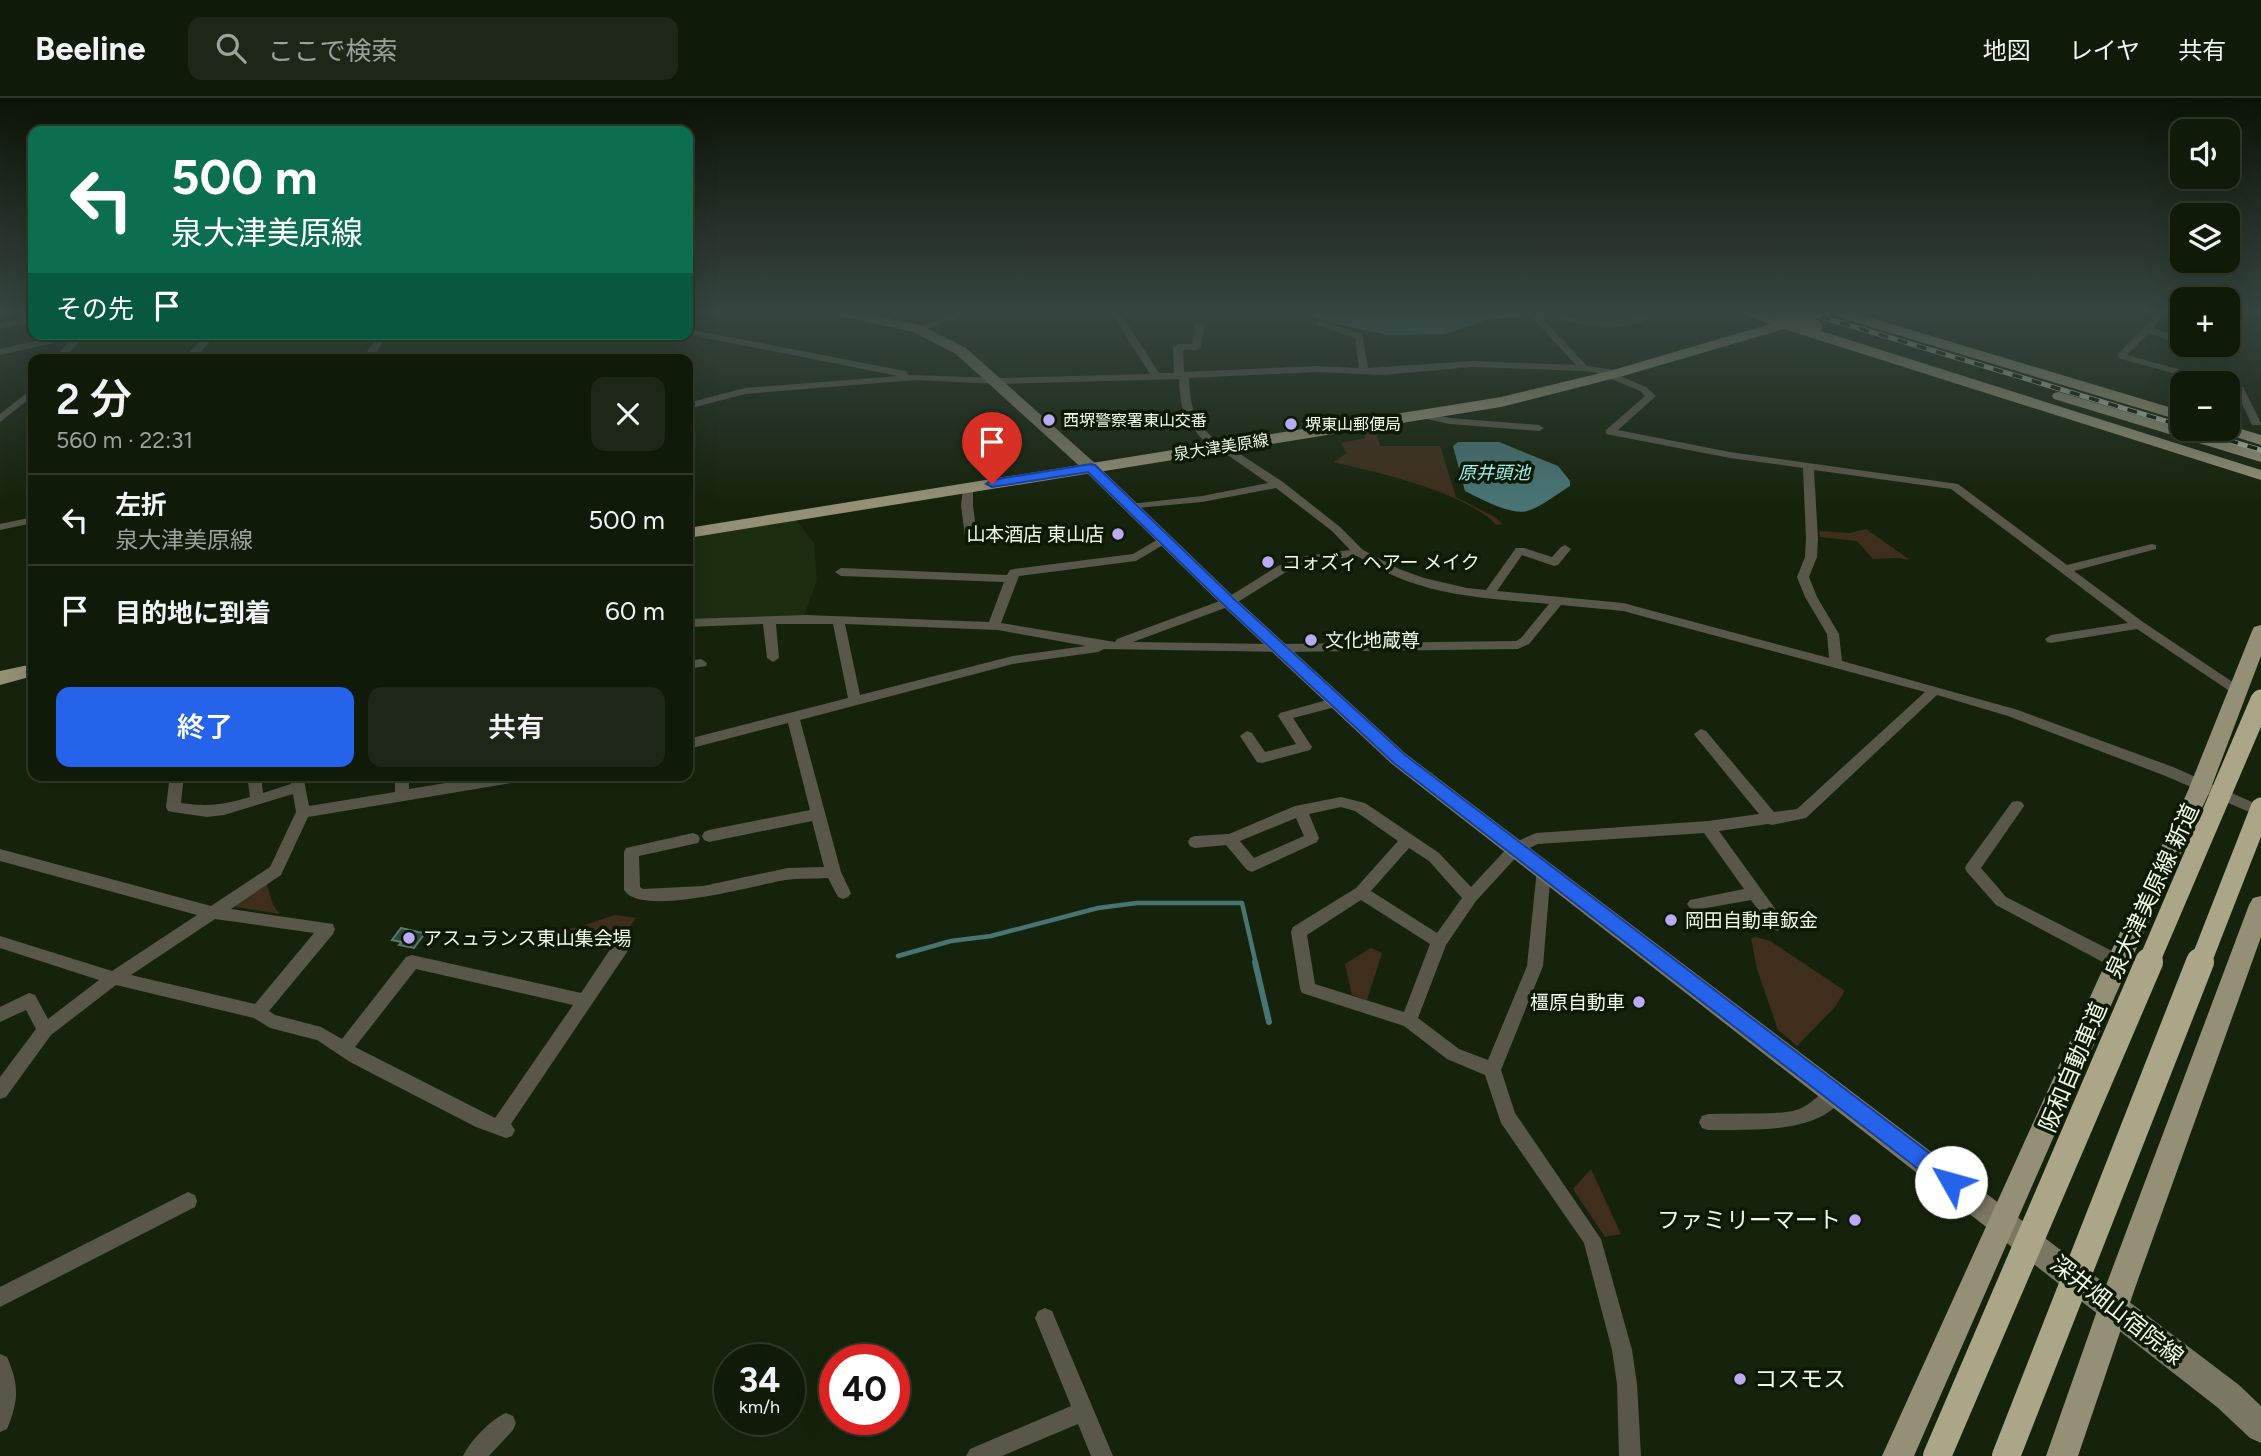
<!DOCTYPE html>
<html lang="ja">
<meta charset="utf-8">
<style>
:root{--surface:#101a09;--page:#1e2717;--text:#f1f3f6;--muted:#9ca19c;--line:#30382a;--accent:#2563eb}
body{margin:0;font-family:Figtree,"Noto Sans JP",sans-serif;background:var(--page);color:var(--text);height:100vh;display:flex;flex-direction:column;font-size:26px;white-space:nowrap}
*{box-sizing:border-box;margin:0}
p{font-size:23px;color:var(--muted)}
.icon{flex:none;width:38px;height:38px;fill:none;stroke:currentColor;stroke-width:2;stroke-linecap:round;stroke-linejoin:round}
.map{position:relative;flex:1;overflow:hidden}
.drawer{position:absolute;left:28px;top:256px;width:665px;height:427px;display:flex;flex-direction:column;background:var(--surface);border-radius:14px;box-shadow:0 7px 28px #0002,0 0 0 2px var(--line)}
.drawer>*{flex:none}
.hud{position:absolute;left:28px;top:28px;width:665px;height:214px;border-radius:14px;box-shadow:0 7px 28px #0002,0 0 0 2px var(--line);background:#0b6e4f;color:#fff;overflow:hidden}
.controls{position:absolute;left:2170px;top:21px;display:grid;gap:14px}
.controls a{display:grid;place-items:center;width:70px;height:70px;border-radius:14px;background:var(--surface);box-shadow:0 7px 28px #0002,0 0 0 2px var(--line);font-size:35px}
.speed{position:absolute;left:714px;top:1246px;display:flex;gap:14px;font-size:35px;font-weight:700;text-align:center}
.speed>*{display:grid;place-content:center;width:91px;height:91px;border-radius:50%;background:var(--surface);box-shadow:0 7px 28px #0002,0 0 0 2px var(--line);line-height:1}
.speed small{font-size:18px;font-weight:400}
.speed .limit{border:10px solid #d22;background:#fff;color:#111}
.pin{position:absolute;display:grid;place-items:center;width:60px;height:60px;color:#fff;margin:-72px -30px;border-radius:50% 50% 50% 0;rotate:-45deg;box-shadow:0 0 7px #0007}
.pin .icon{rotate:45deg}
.me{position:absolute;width:77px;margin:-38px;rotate:308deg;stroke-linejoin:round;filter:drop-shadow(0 0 5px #0008)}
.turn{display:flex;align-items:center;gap:24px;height:147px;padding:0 28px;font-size:32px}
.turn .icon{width:91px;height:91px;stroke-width:2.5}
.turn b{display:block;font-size:49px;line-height:60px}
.then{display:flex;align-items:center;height:66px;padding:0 28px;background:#0003;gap:14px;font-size:26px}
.round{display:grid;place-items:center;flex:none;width:74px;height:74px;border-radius:14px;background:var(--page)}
.overview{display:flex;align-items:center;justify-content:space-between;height:119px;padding:0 28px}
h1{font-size:42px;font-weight:600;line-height:52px}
.cta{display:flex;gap:14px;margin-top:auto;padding:14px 28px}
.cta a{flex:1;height:80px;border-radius:14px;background:var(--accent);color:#fff;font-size:28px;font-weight:600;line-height:80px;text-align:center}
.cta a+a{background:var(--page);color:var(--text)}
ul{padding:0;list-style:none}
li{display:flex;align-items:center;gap:21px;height:91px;padding:0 28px;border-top:2px solid var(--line)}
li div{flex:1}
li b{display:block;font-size:26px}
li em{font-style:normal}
header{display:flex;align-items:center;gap:42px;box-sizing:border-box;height:98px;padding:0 35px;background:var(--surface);border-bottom:2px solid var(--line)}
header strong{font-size:33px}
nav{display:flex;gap:38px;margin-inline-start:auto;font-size:24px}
.search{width:490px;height:63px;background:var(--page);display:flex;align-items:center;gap:18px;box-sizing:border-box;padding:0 24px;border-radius:14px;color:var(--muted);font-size:26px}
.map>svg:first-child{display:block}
.built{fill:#1d2d10}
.green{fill:#3f2e1c}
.water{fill:#487474}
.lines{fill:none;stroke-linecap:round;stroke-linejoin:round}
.stream-far1{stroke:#487474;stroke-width:4.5}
.stream{stroke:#487474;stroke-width:6}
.building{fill:#29483b;stroke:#597a6b;stroke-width:2}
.street{fill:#59574a;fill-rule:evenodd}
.secondary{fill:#7a7763;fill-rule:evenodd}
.primary{fill:#949076;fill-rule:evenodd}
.rail-casing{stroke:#afb9a8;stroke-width:5}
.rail{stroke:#0d1904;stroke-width:3.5;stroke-dasharray:10;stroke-linecap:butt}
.primary-bridge{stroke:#949076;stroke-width:16}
.highway-bridge-far1{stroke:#aba687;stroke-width:21}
.highway-bridge{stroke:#aba687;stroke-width:28}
.route{fill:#2563eb;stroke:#184099;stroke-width:2}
.poi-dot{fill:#bbaaf6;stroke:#0d1904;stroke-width:2.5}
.labels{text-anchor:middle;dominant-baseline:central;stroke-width:7;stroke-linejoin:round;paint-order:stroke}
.far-poi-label{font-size:16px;fill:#eff8e9;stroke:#0d1904;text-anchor:start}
.far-street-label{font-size:16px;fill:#eff8e9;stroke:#0d1904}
.far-water-label{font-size:18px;font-style:italic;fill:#9eeff0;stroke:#0d1904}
.poi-label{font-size:19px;fill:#eff8e9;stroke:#0d1904;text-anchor:start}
.near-street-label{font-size:23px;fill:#eff8e9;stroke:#0d1904}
.near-poi-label{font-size:23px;fill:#eff8e9;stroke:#0d1904;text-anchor:end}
</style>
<header>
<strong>Beeline</strong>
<div class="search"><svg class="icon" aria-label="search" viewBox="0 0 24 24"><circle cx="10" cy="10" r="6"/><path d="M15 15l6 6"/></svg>ここで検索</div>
<nav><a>地図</a><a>レイヤ</a><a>共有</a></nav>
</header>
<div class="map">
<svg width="2261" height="1358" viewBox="0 0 2261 1358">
<rect width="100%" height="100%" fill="#16230c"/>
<!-- built -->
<path class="built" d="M795,421L814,445L817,482L804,518L688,522V439Z"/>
<!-- green -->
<g class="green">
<path d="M1375,329L1380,348H1440L1456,399L1493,418L1503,426L1497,427C1461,392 1382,376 1333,364L1347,355L1341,345L1365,340L1363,331Z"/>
<path d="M1866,431L1910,462L1898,460L1873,461L1857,443L1820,439L1819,433L1850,435Z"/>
<path d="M266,784L273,807L280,816L236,809L237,802Z"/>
<path d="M615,817L636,820L625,835L619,834L606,852L544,839L548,835L579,829Z"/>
<path d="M1756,839L1770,843L1845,893L1834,910L1797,948L1778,932L1757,871L1751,840Z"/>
<path d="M1371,850L1382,855L1367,902L1352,897L1345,866Z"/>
<path d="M1591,1071L1621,1136L1605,1139L1573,1091Z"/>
</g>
<!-- water -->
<g class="water">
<path d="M1295,213H1523L1527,218L1486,222L1445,236L1388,237L1331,225Z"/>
<path d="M1458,344H1499L1558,368L1570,383V388C1557,396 1541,409 1527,413C1512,418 1479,400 1465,393L1453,348Z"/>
</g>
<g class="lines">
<!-- stream-far1 -->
<path class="stream-far1" d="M898,858L951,843L991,838L1098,810L1137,805H1242L1256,866"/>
<!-- stream -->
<path class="stream" d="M1255,864L1269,924"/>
</g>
<!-- building -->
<path class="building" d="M401,830L418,834L425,835L414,850L399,847L402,844L392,842Z"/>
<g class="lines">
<!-- street -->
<g class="street">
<path d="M965,213H979L920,233L912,231Z"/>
<path d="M1110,213H1119L1159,275H1174L1173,249L1178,246H1192L1194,228L1199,225L1204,228L1201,249L1196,252H1183L1184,274L1315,268L1359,270L1355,240L1317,227V223L1320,222L1362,236L1368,270L1472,263L1576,267L1526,213C1556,213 1583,225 1612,223C1631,223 1647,213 1665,213C1627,240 1579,226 1538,216L1587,268L1621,273L1623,275L1620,278L1646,289L1656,298L1618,332L1730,354L1958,386L2067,467L2152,446L2156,447V451L2074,473L2143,524L2246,593L2239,597L2234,596L2137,531L2051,545L2047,544L2045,541L2051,537L2128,525L1951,391L1814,372L1818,441L1817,459L1809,479L1817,499L1839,536L1842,563L2018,612L2173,669L2261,708V719L2163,677L2008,618L1937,597L1806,720L1772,727L1768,726L1719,733L1784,823L1786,827L1784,831L1778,833L1772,831L1751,802L1695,812L1690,810L1687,806L1690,802L1744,791L1704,735L1538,746L1521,754L1476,803L1446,847L1418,920L1459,951L1488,962L1527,868L1537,771L1539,767H1549L1551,771L1543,868L1501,972L1515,1015L1601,1141L1632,1252L1637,1286L1641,1358H1619L1617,1286L1612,1252L1584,1145L1501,1025L1485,977L1447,961L1404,928L1302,895L1300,890L1291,834L1293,829L1356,790L1398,743L1355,713L1341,709L1309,716L1319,740L1317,744L1252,774L1247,772L1226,747L1195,750L1190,748L1188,744L1190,740L1195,738L1229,736L1295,708L1341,699L1365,705L1439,755L1471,789L1511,746L1536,735L1708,723L1759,716L1696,639L1694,636L1701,631L1706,633L1774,714L1797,711L1925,594L1623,513L1561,507L1529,546L1518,551L1280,554L1104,551L1098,554L1013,566L800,622L841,774L851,795L848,799L843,801L838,799L828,780C814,781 799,780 785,782C756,787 641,820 624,792V754L626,750L693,735L698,737L700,741L698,745L639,758L640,789L643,791L703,788L788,770L824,769L812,723L709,744L704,742L702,738L704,734L709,732L810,712L788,625L688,651V641L848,600L833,526H776L779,560L773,564L767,560L763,526L688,529V521L806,517L989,524L1004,484L841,478L835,474L841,470L1007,477L1010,472L1014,471L1133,456L1160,440H1168V444L1136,463L1019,478L1001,525L1115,544L1117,541L1225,501L1278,468L1306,458L1350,452L1332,433L1276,390L1202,404L1126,411V407L1130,406L1202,398L1268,385L1219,351H1212C1188,327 1180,316 1179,281L998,286L916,282L745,296L688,311V305L745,290L898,278L686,236H688V231L905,273L909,277L998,280L1150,276ZM1472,269L1584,273L1606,276L1607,279L1640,293L1645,298L1606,332V336L1730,360L1803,370L1806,441L1805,459L1797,479L1805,499L1827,536L1829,560L1623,505L1497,493L1522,457L1554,468L1558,467L1571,451L1565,447L1561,449L1552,459L1524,450H1516L1486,492L1467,490L1424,480L1399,471L1363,452L1340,429L1283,384L1226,347L1219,346C1195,323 1190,313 1189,280L1315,274L1382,277ZM1357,458C1368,464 1379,471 1390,476C1439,499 1496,501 1549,506L1521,540L1516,543L1280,546L1133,544L1233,507L1286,474L1308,465ZM845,526L998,532L1086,548L1013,558L860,597ZM1296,720L1304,738L1254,760L1240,743ZM1409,750L1429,763L1462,800L1437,835L1371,793ZM1361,802L1430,846L1404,914L1315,886L1307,837Z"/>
<path d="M2160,213H2169L2153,230L2182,241V247L2149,235L2127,257L2221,283L2223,285H2208L2118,260V256Z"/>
<path d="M2238,213H2247L2231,233L2228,234V225Z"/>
<path d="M33,218V224L0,231V225Z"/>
<path d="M68,236H86L64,261H54L71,241L0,257V251Z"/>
<path d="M207,236L216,237L194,261H183Z"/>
<path d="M379,236H388L372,261H362Z"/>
<path d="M2186,247L2213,250L2214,247H2224L2218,255L2215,256Z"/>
<path d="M2227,285H2228L2243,289L2261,325L2260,327H2252L2236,293L2228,291Z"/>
<path d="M33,290V298L0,324V316Z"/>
<path d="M1421,314L1450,320L1539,327L1544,330L1539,333L1450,326L1417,319V315Z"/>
<path d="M968,387L973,390V408L977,438L971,441L965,438L961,408L963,390Z"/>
<path d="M33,419V425L0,432V426Z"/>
<path d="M701,561L707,565L706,568L688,571V563Z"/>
<path d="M1338,599L1343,601L1345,604L1343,607L1293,620L1312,649L1310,652L1262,665L1257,664L1240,638L1247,633L1252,635L1265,654L1296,646L1278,618L1280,615Z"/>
<path d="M170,677H184L181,705C208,709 223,707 250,699L247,677H261L263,695L291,686L289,677H303L309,708L395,694V677H409V691L496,677H536L529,682L308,719L281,777L231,811L333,826L335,831L333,836L269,913L275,917L321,929L342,941L406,859L412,857L581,895L615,844L621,842L627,844L629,849L627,854L511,1026L515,1032L512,1038L506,1040L476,1029L350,964L317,942L270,930L254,920L116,887L51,937L6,999L0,1001V979L36,931L26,912L0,924V909L29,895L35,897L48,921L99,882L0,850V838L112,873L197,817L0,763V751L211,808L270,769L296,714L293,696L224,717L207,719L173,714L168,713L166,709ZM215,821L314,835L255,906L131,877ZM416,871L573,907L495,1020L355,949Z"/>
<path d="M2017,703L2022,704L2024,708L1981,770L2006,799L2124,859L2126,864L2124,869L2118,871L2112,869L1996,807L1967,774L1965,770L1967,766L2012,704Z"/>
<path d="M1836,987L1842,989L1845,995C1825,1038 1747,1031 1708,1032L1702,1030L1699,1024L1702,1018L1708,1016C1732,1015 1770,1017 1793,1013C1811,1009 1820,993 1836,987Z"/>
<path d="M188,1094L195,1097L197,1103L195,1109L0,1209V1189Z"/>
<path d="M1045,1210L1052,1213L1113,1358H1091L1078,1326L1002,1358H966L970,1351L1071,1308L1035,1220L1038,1213Z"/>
<path d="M0,1256L7,1259C19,1287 19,1302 7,1331L0,1334Z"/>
<path d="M506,1315L513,1318L516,1325L513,1332L489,1358H463C470,1343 491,1321 506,1315Z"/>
</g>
<!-- secondary -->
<path class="secondary" d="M829,213H855L922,228L966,250L1097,367L1235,500L1406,656L2239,1287L2261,1308V1345L2250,1340L2217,1309L1392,666L1223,508L1085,373L956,256L913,234L831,216Z"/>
<!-- primary -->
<g class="primary">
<path d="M1735,213H1757L1784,222L1815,213H1848L2182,313V323L1831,217L1799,226L2261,372V382L1784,231L1623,278L1501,309L688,440V430L1501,299L1613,272L1770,226Z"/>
<path d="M2059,294L2261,354V364L2054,301L2052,298L2054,295Z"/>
<path d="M2228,327L2261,337V347L2220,334L2217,331H2228Z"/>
<path d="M2261,527V558L2209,695L2130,864L1914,1358H1882L2106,864L2187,695L2252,533L2254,529Z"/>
<path d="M33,566V578L0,587V573Z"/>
<path d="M2261,798V839L2135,1190L2078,1358H2046L2105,1190L2249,807L2253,800Z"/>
</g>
<!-- rail casing -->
<g class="rail-casing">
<g id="rail">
<path d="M1802,213L2182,328"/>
<path d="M2190,331L2261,352"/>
</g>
</g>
<!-- rail -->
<use href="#rail" class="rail"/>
<!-- primary-bridge -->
<path class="primary-bridge" d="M1784,219L1814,229"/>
<!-- highway-bridge-far1 -->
<g class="highway-bridge-far1">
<path d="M2148,866L2261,602"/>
<path d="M2200,866L2261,710"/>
</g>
<!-- highway-bridge -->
<g class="highway-bridge">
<path d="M1937,1358L2149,864"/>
<path d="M2006,1358L2200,864"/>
</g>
</g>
<!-- sky -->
<linearGradient id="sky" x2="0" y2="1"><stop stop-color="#0c1307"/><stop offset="0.53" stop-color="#364540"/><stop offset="1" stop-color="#364540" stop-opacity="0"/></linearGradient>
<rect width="2261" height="403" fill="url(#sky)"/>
<!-- route -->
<path class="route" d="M1091,366L1095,367L1234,501L1405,657L1958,1077L1961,1084L1958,1091L1951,1094L1944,1091L1394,665L1224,507L1088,374L992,389L986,386L992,382Z"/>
<!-- markers -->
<g class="poi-dot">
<circle cx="1049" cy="322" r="7"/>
<circle cx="1291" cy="326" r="7"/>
<circle cx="1118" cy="436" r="7"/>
<circle cx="1268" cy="464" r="7"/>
<circle cx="1311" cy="542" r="7"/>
<circle cx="1671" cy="822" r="7"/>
<circle cx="409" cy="840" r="7"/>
<circle cx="1639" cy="904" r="7"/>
<circle cx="1855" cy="1122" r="7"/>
<circle cx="1740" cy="1281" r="7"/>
</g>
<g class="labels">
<!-- far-poi labels -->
<g class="far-poi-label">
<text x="1063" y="322">西堺警察署東山交番</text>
<text x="1305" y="326">堺東山郵便局</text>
</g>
<!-- far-street labels -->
<g class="far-street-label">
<text transform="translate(1221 349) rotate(-9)">泉大津美原線</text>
</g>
<!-- far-water labels -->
<g class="far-water-label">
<text x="1494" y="375">原井頭池</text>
</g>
<!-- poi labels -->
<g class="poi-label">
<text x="1104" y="436" text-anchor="end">山本酒店 東山店</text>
<text x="1282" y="464">コォズィ ヘアー メイク</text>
<text x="1325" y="542">文化地蔵尊</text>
<text x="1685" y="822">岡田自動車鈑金</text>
<text x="423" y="840">アスュランス東山集会場</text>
<text x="1625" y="904" text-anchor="end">橿原自動車</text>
</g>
<!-- near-street labels -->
<g class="near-street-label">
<text transform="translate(2152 793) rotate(-65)">泉大津美原線 新道</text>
<text transform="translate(2073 969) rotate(-67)">阪和自動車道</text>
<text transform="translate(2117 1212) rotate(38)">深井畑山宿院線</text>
</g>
<!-- near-poi labels -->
<g class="near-poi-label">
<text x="1841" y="1122">ファミリーマート</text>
<text x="1754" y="1281" text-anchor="start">コスモス</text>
</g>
</g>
</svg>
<div class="controls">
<a><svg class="icon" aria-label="sound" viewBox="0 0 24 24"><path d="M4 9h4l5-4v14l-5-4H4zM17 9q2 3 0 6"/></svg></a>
<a><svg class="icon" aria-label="layers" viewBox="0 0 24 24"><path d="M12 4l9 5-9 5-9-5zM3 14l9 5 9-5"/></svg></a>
<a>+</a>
<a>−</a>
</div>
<div class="speed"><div>34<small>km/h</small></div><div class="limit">40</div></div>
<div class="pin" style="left:992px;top:386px;background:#d93025"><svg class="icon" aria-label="arrive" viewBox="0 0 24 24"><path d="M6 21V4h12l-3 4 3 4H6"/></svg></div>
<svg class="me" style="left:1951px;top:1084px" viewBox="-20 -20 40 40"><circle r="19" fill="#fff"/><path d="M0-13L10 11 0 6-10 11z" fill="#2563eb"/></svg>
<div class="hud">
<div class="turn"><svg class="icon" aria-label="left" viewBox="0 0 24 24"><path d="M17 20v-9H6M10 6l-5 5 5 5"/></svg><div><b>500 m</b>泉大津美原線</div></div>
<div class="then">その先<svg class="icon" aria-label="arrive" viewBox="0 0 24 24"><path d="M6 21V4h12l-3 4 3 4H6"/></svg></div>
</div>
<section class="drawer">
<div class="overview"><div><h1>2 分</h1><p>560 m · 22:31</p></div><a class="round"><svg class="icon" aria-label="close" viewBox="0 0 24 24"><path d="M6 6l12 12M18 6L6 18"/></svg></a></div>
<ul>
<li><svg class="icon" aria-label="left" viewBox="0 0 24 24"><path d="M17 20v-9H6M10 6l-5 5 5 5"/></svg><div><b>左折</b><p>泉大津美原線</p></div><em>500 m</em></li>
<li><svg class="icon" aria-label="arrive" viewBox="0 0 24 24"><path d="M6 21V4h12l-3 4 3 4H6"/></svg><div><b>目的地に到着</b></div><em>60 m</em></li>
</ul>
<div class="cta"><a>終了</a><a>共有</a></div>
</section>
</div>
